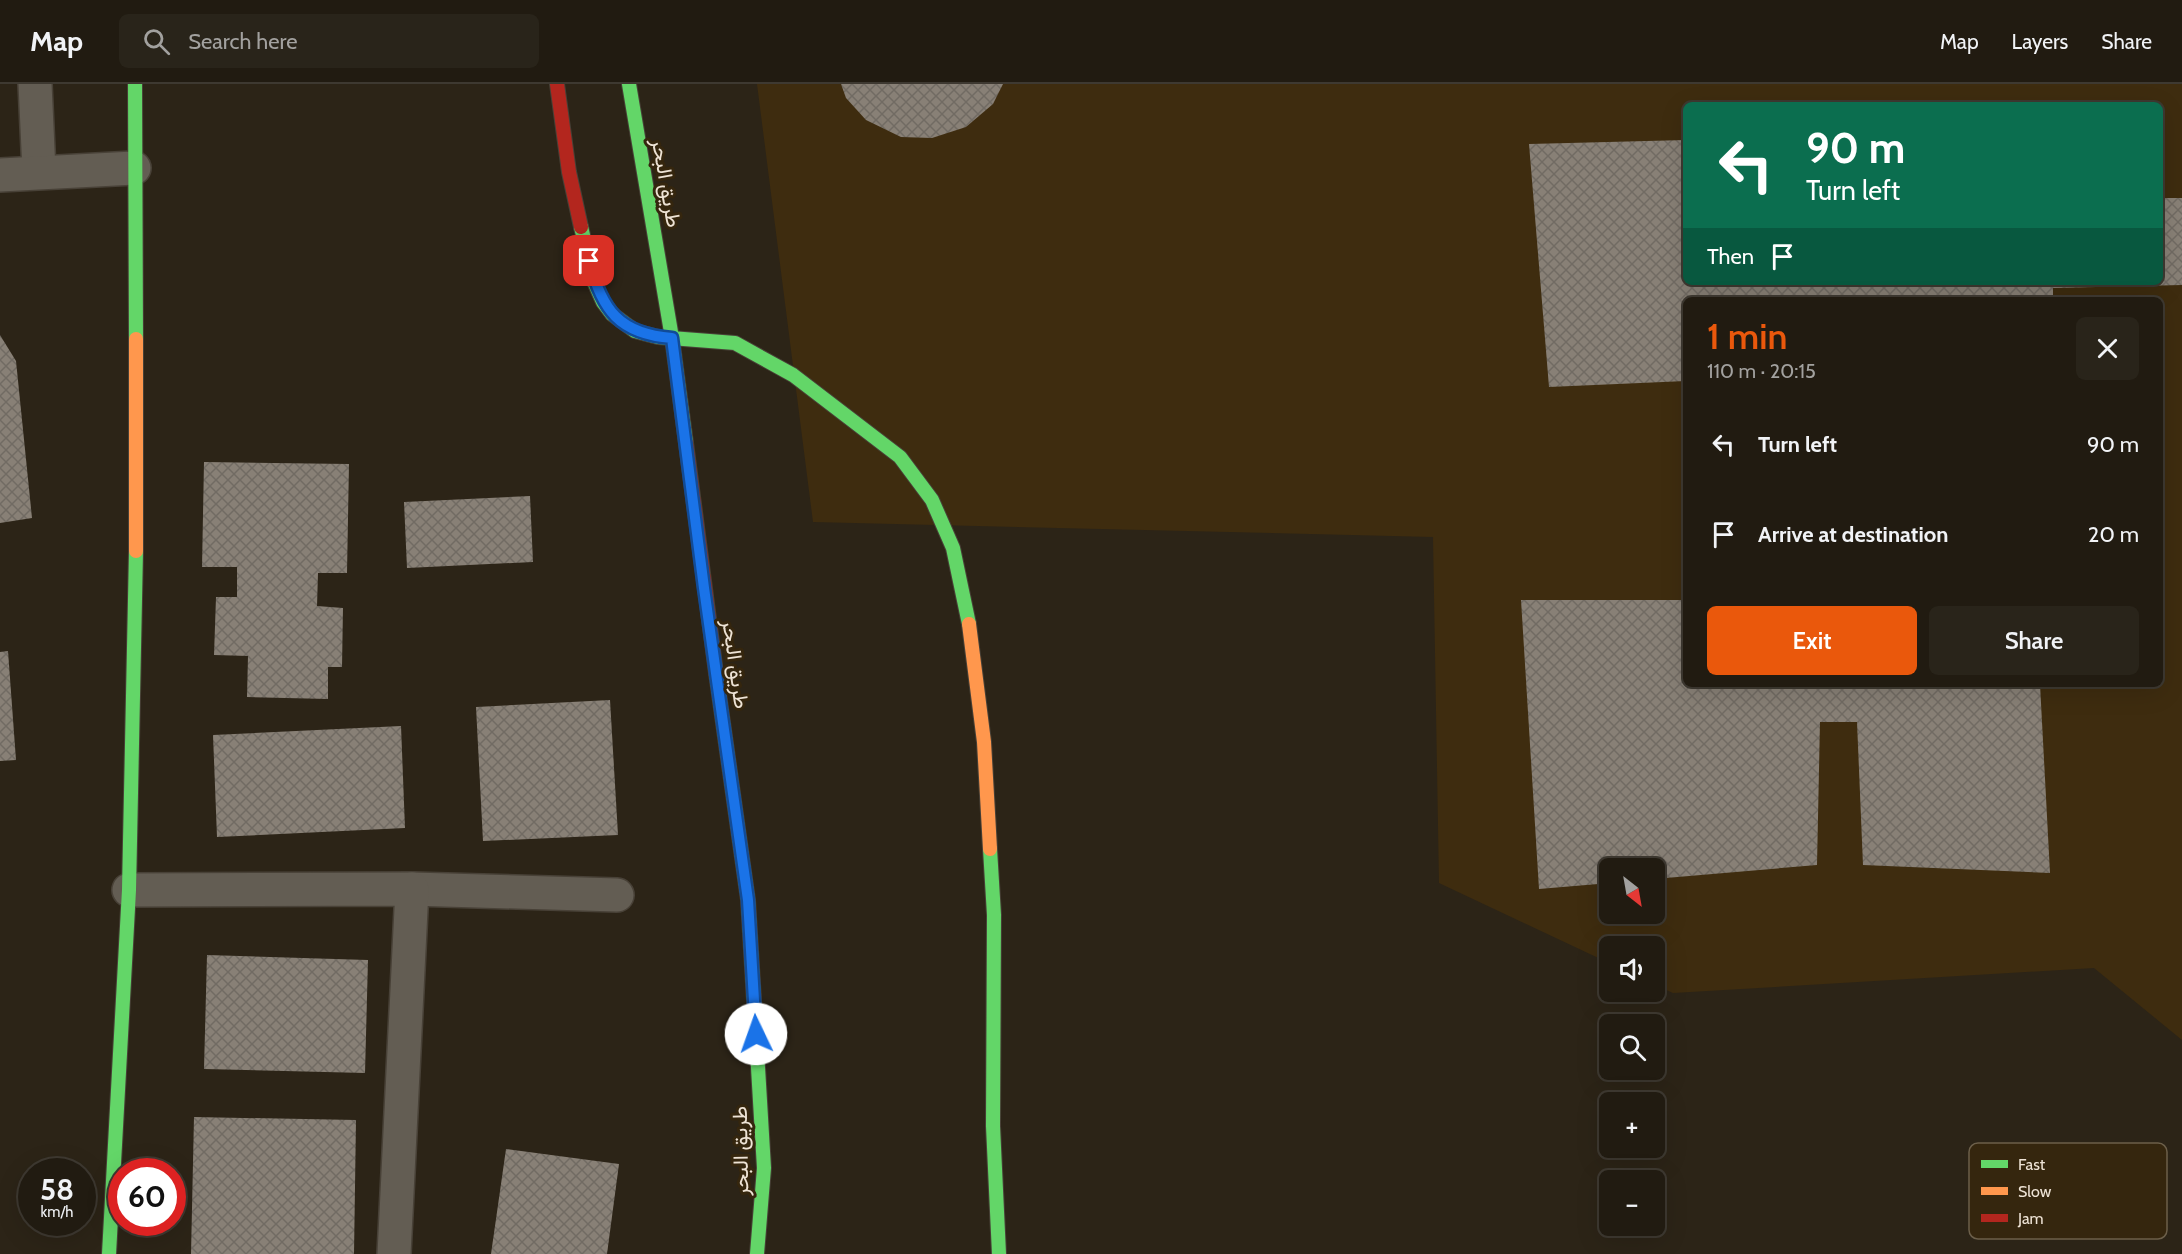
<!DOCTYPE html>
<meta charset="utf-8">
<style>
:root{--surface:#211b11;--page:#29241a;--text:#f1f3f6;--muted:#a2a19f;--line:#3e3931;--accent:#ea580c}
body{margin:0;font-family:Cabin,Vazirmatn,sans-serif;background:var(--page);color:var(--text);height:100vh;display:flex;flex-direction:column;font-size:22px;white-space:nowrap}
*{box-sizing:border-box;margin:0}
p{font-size:20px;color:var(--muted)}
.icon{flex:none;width:33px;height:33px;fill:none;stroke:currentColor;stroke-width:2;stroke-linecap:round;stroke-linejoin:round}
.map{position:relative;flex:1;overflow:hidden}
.drawer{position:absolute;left:1683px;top:213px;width:480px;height:390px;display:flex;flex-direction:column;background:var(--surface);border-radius:9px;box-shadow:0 6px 24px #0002,0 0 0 2px var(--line)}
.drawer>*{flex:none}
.top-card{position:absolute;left:1683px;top:18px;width:480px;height:183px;border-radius:9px;box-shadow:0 6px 24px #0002,0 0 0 2px var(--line);background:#0b6e4f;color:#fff;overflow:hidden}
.needle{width:39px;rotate:149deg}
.fabs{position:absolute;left:1599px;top:774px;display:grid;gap:12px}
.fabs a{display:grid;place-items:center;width:66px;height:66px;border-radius:9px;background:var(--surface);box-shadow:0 6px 24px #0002,0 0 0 2px var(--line);font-size:30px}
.speed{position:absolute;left:18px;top:1074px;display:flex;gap:12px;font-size:30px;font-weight:700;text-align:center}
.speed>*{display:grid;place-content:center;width:78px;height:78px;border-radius:50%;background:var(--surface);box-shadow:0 6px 24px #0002,0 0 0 2px var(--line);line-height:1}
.speed small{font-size:15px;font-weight:400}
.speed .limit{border:9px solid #d22;background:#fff;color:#111}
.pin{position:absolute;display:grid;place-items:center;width:51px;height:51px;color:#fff;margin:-26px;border-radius:12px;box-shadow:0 3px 9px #0006}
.me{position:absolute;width:66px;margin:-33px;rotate:357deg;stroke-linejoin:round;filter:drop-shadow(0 0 4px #0008)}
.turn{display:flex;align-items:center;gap:21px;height:126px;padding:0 24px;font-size:27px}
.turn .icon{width:78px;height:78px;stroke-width:2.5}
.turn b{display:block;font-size:42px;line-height:51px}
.then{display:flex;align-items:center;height:57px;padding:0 24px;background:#0003;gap:12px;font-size:22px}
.round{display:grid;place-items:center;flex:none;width:63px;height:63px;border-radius:9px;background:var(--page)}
.head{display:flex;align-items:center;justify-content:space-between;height:102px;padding:0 24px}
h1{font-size:36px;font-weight:600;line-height:45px;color:var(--accent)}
.action{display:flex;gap:12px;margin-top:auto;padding:12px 24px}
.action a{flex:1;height:69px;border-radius:9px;background:var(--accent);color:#fff;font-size:24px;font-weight:600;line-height:69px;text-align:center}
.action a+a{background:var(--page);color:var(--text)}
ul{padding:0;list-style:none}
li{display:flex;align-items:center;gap:18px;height:90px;padding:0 24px}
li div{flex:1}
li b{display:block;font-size:22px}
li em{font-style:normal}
header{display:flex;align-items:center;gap:36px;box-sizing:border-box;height:84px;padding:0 30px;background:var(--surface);border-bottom:2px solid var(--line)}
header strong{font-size:28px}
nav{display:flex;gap:33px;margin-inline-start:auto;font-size:21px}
.search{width:420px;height:54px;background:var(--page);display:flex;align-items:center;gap:15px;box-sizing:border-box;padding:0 21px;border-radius:9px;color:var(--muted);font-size:22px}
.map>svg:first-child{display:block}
.built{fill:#3e2c0f;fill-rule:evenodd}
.building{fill:url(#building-cross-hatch)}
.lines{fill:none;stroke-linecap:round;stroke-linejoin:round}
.street-casing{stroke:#484137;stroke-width:36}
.fast-casing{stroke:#484137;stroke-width:16}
.slow-casing{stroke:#484137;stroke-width:16}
.jam-casing{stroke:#484137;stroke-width:16}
.street{stroke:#635d53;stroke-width:33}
.fast{stroke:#63d668;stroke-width:14}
.slow{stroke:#ff974d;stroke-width:14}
.jam{stroke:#b3261e;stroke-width:14}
.route-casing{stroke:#114b97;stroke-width:15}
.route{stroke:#1a73e8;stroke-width:10}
.labels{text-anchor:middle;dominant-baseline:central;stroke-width:6;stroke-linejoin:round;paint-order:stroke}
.street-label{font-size:21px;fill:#eee3d5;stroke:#35260e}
.key{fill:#35260e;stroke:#6c5f4a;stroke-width:1.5}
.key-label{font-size:16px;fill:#eee3d5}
</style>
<header>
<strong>Map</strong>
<div class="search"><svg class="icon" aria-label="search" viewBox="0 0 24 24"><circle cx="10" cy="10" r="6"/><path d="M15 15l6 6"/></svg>Search here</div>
<nav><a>Map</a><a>Layers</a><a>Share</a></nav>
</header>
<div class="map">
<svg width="2182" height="1170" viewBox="0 0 2182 1170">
<defs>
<pattern id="building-cross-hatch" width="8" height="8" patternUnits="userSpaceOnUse" patternTransform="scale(1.5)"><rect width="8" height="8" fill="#888076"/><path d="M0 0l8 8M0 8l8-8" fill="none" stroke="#716b63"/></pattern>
</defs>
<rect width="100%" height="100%" fill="#2c2417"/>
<!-- built -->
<path class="built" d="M757,0H2182V956L2094,884L1673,909L1655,901L1654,862H1610L1609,879L1439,799L1433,453L813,438ZM1686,21H2160V198H1686ZM1686,216H2160V600H1686ZM1610,784H1654V830H1610Z"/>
<!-- building -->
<g class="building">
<path d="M841,0H1003L993,20L966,43L932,54L901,53L866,36L846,14Z"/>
<path d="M1686,56V198H2160V114H2182V201L2053,204V216H1686V297L1549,303L1529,60Z"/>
<path d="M0,251L16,277L32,434L0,439Z"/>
<path d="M204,378L349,380L347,489H318L317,522L343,524L342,583H328V615L247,613L248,572L214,571L216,513H237V483H202Z"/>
<path d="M530,412L533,478L407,484L404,418Z"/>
<path d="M1521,516H1686V600H2040L2050,789L1863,781L1857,638H1820L1817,781L1654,795V784H1610V799L1539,805Z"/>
<path d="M8,567L16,676L0,677V568Z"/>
<path d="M610,616L618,751L483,757L476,623Z"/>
<path d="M401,642L405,744L217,753L213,651Z"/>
<path d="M207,871L368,876L365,989L204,985Z"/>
<path d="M194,1033L356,1036L354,1170H191Z"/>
<path d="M506,1065L619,1080L607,1170H491Z"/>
</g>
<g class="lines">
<!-- street casing -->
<g class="street-casing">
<g id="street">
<path d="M35,0L39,87"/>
<path d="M0,91L134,84"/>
<path d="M412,805L617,811"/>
<path d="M129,806L412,805L394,1170"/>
</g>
</g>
<!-- fast casing -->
<g class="fast-casing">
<g id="fast">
<path d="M135,0L136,255"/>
<path d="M629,0L672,254L686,359"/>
<path d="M581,143L595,200L603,218L612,230L635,247L658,253L735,259L793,291L900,373L932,416L953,464L969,540"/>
<path d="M716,589L748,816L764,1084L757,1170"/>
<path d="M990,765L994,831L993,1042L999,1170"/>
<path d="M109,1170L129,806L136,467"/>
</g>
</g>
<!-- slow casing -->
<g class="slow-casing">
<g id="slow">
<path d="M136,255V467"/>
<path d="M969,540L984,658L990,765"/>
</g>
</g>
<!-- jam casing -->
<g class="jam-casing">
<g id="jam">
<path d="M557,0L569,88L581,143"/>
<path d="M686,359L716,589"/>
</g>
</g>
<!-- street -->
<use href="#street" class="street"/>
<!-- fast -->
<use href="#fast" class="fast"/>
<!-- slow -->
<use href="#slow" class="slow"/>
<!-- jam -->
<use href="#jam" class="jam"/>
</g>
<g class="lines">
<!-- route casing -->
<g class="route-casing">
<path id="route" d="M589,177C602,226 619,250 672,254L704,504L748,816L756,950"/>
</g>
<!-- route -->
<use href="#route" class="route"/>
</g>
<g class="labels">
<!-- street labels -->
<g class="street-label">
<text transform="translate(667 99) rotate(80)">طريق البحر</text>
<text transform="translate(736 580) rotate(82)">طريق البحر</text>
<text transform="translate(740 1067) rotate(-91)">طريق البحر</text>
</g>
</g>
<!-- legend -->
<rect x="1969" y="1059" width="198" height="96" rx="9" class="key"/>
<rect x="1981" y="1076" width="27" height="8" fill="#63d668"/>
<rect x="1981" y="1103" width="27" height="8" fill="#ff974d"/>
<rect x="1981" y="1130" width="27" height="8" fill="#b3261e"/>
<g class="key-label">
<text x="2018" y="1086">Fast</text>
<text x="2018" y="1113">Slow</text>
<text x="2018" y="1140">Jam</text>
</g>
</svg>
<div class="fabs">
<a><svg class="needle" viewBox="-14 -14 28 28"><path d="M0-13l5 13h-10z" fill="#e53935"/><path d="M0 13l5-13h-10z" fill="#a2a19f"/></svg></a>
<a><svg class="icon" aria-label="sound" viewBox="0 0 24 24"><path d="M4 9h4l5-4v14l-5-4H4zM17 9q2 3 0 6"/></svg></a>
<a><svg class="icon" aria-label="search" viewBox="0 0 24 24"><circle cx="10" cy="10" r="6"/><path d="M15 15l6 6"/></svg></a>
<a>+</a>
<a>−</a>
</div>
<div class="speed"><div>58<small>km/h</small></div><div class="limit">60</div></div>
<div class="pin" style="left:589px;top:177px;background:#d93025"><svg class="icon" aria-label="arrive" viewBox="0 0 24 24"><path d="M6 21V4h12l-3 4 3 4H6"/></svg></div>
<svg class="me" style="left:756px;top:950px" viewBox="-20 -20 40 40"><circle r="19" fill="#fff"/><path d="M0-13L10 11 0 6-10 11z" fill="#1a73e8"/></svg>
<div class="top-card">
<div class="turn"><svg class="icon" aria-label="left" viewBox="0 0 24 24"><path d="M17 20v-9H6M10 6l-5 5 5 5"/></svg><div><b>90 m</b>Turn left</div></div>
<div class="then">Then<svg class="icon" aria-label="arrive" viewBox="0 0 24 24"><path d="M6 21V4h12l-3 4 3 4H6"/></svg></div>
</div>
<section class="drawer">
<div class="head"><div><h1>1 min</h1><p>110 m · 20:15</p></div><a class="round"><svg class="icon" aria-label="close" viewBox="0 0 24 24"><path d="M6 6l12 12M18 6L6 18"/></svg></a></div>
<ul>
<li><svg class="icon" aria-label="left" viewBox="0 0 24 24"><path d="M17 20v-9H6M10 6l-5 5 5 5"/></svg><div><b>Turn left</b></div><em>90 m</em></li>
<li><svg class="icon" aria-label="arrive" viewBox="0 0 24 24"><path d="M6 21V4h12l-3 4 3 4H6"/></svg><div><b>Arrive at destination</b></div><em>20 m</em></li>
</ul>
<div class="action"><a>Exit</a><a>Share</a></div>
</section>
</div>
